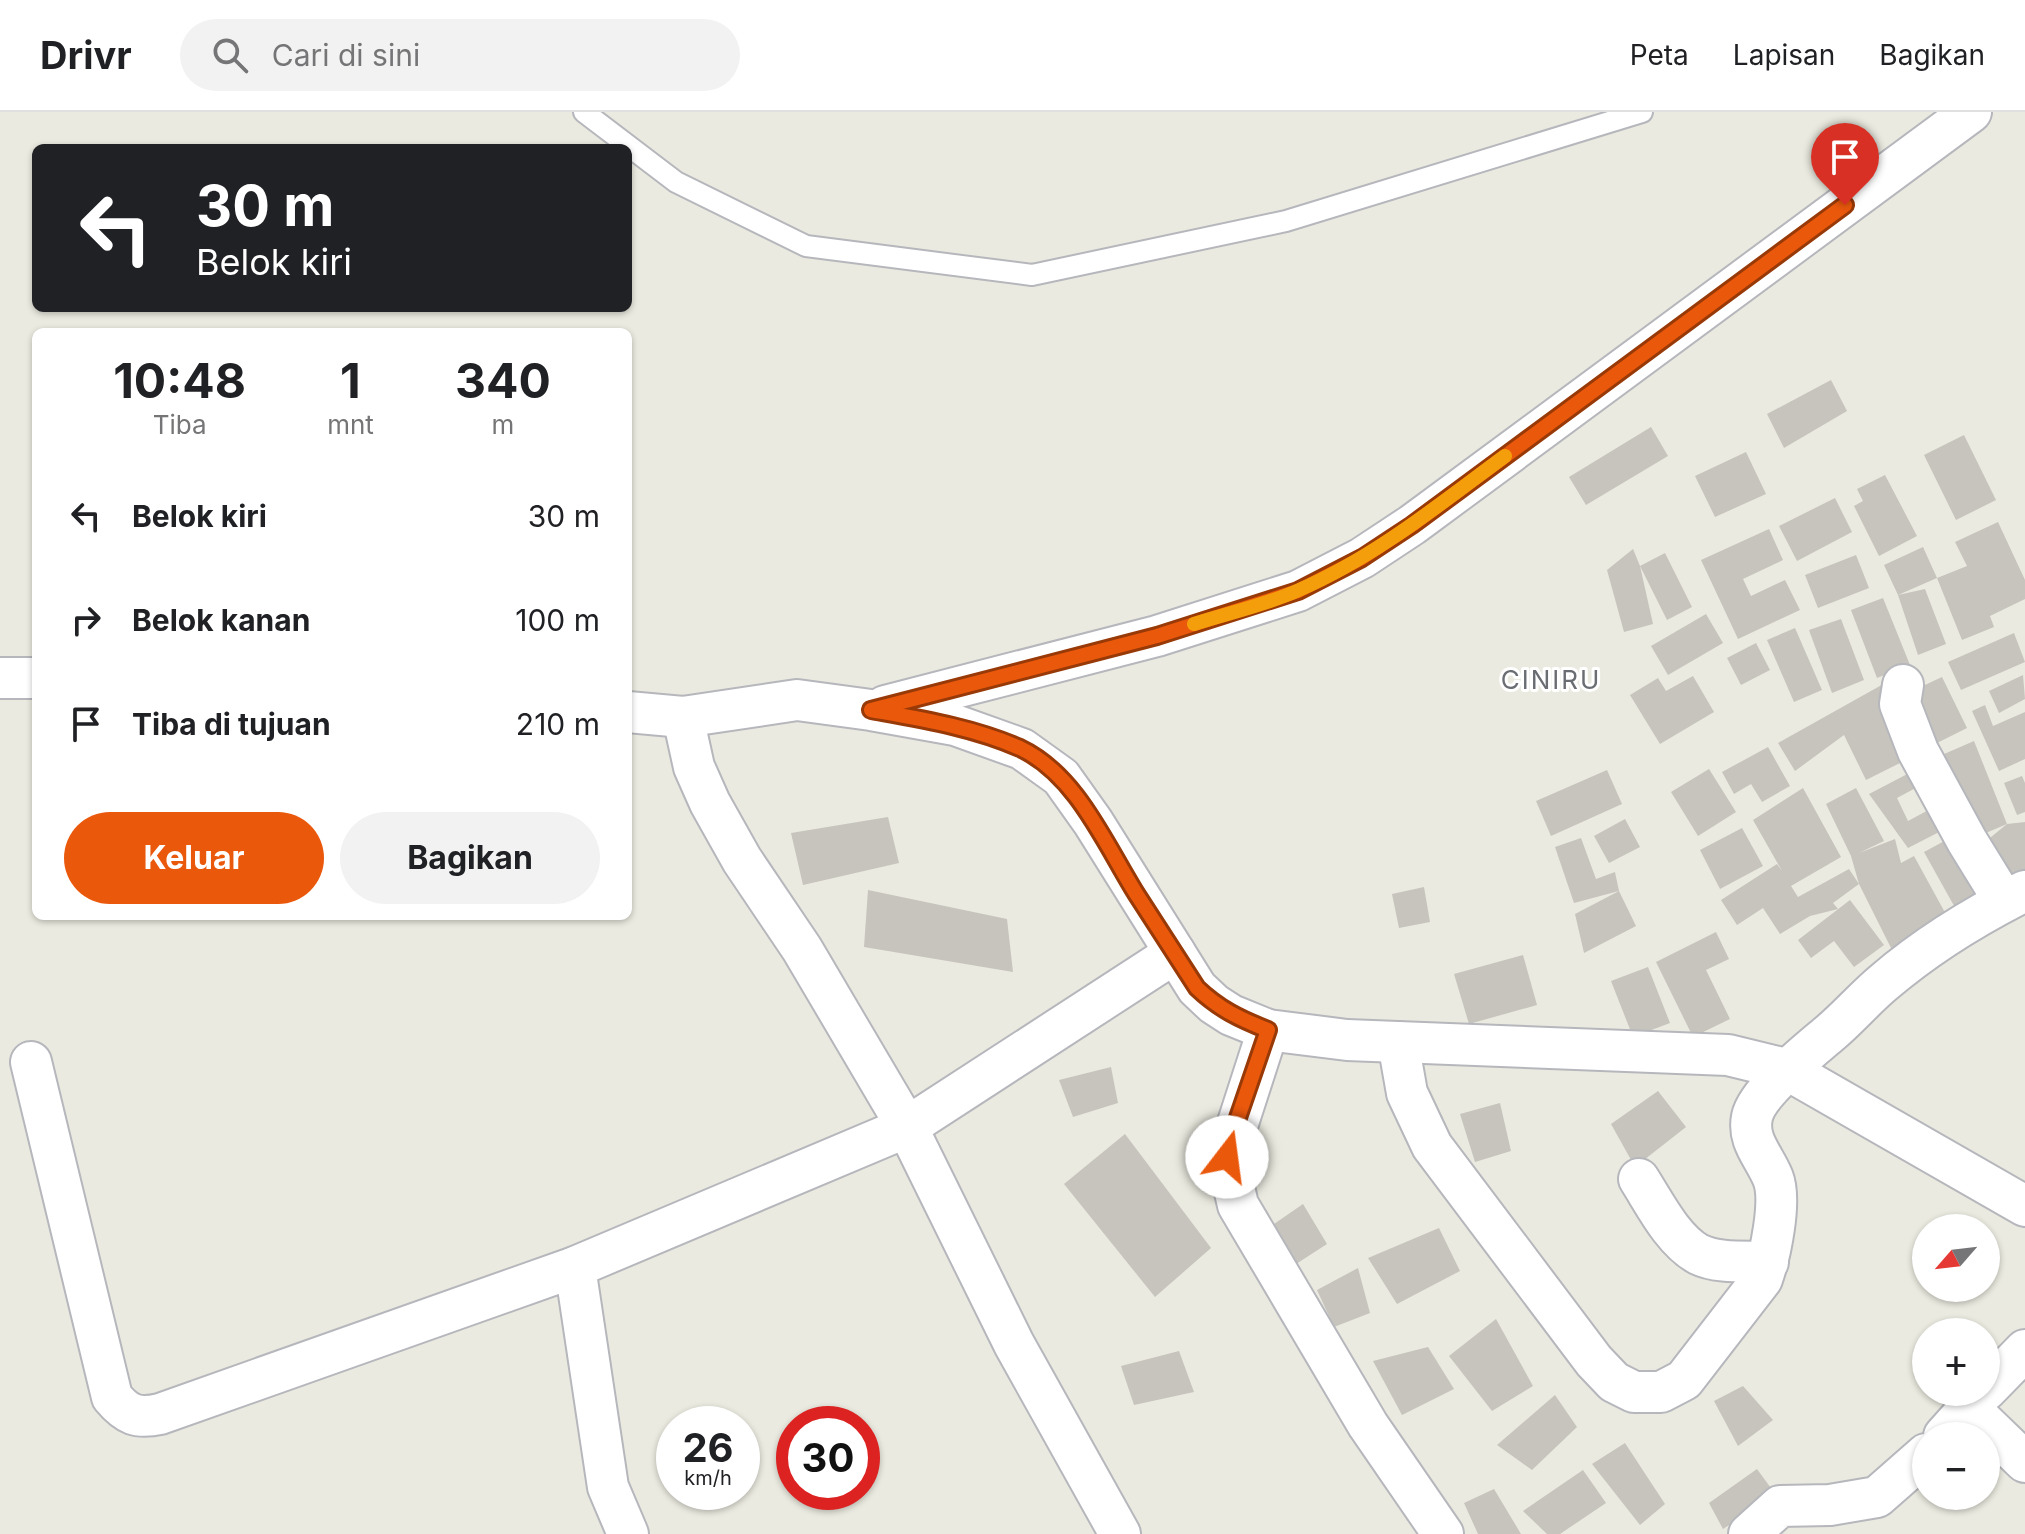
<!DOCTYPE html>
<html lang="id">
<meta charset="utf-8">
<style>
:root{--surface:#fff;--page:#f2f2f2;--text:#202124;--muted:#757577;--line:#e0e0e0;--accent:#ea580c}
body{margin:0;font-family:Inter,sans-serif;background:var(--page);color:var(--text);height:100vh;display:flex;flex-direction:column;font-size:30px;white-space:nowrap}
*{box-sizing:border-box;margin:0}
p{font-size:26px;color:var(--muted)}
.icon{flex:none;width:44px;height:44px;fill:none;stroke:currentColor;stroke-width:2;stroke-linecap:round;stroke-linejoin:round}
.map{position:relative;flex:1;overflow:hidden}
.sheet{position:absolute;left:32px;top:216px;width:600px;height:592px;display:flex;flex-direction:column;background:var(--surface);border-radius:12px;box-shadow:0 2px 6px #0004}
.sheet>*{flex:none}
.banner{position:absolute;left:32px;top:32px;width:600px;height:168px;border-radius:12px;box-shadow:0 2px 6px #0004;background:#202124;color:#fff;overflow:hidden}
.needle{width:52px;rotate:242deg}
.controls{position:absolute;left:1912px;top:1102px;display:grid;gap:16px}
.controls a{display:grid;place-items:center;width:88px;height:88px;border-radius:50%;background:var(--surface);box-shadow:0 2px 6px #0004;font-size:40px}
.speed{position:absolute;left:656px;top:1294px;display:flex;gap:16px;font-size:40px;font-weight:700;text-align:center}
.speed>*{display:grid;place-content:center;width:104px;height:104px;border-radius:50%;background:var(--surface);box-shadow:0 2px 6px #0004;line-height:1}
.speed small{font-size:20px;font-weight:400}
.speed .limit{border:12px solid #d22;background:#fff;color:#111}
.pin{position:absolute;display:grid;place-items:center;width:68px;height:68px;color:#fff;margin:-82px -34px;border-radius:50% 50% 50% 0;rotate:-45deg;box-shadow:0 0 8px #0007}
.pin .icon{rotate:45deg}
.me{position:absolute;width:88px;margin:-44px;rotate:15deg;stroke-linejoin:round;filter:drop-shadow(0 0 6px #0008)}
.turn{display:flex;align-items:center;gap:28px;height:168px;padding:0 32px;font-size:36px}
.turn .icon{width:104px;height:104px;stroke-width:2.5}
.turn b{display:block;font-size:56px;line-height:68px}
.eta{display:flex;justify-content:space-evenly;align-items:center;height:136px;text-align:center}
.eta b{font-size:48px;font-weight:700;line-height:56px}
.button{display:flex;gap:16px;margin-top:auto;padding:16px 32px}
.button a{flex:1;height:92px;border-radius:48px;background:var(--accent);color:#fff;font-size:32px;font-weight:700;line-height:92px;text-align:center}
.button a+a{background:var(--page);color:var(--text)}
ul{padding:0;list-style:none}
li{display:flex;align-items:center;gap:24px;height:104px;padding:0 32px}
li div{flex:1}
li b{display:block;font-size:30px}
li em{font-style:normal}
header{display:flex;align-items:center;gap:48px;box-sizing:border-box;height:112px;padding:0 40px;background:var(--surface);border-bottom:2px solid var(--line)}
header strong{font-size:38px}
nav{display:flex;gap:44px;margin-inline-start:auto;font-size:28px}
.search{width:560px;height:72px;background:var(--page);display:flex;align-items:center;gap:20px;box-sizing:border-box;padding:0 28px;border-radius:44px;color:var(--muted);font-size:30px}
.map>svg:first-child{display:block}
.building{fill:#c6c4bd}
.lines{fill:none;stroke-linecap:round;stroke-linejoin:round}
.service-casing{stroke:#b6b7bc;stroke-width:24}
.minor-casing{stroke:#b6b7bc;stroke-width:44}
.service{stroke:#fff;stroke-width:20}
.minor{stroke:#fff;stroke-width:40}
.route-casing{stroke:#983908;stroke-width:20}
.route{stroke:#ea580c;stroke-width:14}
.slow{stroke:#f59e0b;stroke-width:14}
.labels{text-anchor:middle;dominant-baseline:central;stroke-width:6;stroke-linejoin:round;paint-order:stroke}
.quarter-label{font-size:26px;letter-spacing:2px;fill:#6a6d72;stroke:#fff}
</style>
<header>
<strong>Drivr</strong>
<div class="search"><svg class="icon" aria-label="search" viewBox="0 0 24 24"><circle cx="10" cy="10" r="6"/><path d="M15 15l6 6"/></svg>Cari di sini</div>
<nav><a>Peta</a><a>Lapisan</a><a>Bagikan</a></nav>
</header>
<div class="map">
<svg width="2025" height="1422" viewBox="0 0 2025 1422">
<rect width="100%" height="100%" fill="#ebeae0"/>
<!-- building -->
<g class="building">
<path d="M1831,268L1847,299L1784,336L1767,302Z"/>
<path d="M1651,315L1668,344L1586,393L1569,365Z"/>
<path d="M1964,323L1996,388L1956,408L1924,343Z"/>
<path d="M1746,340L1766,382L1715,405L1695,364Z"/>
<path d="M1885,363L1917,424L1879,444L1854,394L1863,389L1857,377Z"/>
<path d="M1835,386L1852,420L1797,449L1779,414Z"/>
<path d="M1998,410L2025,468V487L1990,504L1994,515L1962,528L1937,466L1967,454L1955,430Z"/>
<path d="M1769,417L1783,448L1743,467L1751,484L1785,468L1800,498L1738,527L1701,448Z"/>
<path d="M1923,435L1937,466L1898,483L1925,477L1946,532L1918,543L1898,483L1884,453Z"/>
<path d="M1633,437L1640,454L1665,441L1692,495L1667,508L1640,454L1653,512L1624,520L1607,458Z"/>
<path d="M1856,443L1869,476L1818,496L1805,463Z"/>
<path d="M1883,486L1910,553L1877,566L1851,498Z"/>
<path d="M1706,502L1723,531L1668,563L1651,534Z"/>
<path d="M1841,507L1864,568L1832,581L1809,518Z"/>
<path d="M1795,516L1822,578L1794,590L1767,528Z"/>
<path d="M2014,521L2025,550L1961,578L1948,550Z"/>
<path d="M1756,531L1770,558L1741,573L1727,546Z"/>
<path d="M2023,563L2025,587L1999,601L1989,579Z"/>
<path d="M1693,564L1714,600L1660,632L1630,583L1658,566L1666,579Z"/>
<path d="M1942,565L1967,616L1937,631L1912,579Z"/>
<path d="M1887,570L1908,647L1866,668L1844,623L1795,659L1778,631Z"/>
<path d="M1985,593L1993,614L2025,600V647L1999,659L1972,599Z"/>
<path d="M1974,629L2007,712L2025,710V760L1996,775L1974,739L2007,712L1967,729L1935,646Z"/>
<path d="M1768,635L1790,674L1762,690L1751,672L1734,682L1722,660Z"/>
<path d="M1709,657L1736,700L1698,724L1671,680Z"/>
<path d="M1607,658L1622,692L1551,724L1536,689Z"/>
<path d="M1915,658L1923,672L1897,686L1908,709L1936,694L1947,716L1908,736L1869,682Z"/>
<path d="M2022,664L2025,671V700L2017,703L2004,671Z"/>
<path d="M1803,676L1841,745L1791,774L1798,785L1849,757L1859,772L1851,744L1826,692L1856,676L1884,729L1859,741L1895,727L1901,751L1914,744L1948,806L1904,828L1895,844L1859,772L1833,791L1838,797L1810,804L1780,822L1763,796L1737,813L1721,788L1777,752L1782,759L1753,708Z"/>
<path d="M888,705L899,751L803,773L791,721Z"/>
<path d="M1625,707L1640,735L1609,751L1594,724Z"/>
<path d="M1742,716L1763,754L1720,777L1700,738Z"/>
<path d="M1581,726L1596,767L1615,760L1619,779L1636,814L1584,841L1575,802L1619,779L1574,791L1555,735Z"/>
<path d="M1950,726L1984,787L1958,801L1924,740Z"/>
<path d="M1424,775L1430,810L1399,816L1392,782Z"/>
<path d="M868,778L1007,807L1013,860L864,835Z"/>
<path d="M1850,788L1884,833L1854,855L1834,829L1811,846L1798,828Z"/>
<path d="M1716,820L1729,847L1706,858L1730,907L1693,925L1656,850Z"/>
<path d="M1523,843L1537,893L1469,912L1454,862Z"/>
<path d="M1648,855L1670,911L1633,925L1611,869Z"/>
<path d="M1111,955L1118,991L1073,1005L1059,968Z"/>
<path d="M1658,979L1686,1015L1635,1055L1611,1012Z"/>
<path d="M1500,991L1511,1039L1475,1050L1460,1002Z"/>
<path d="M1125,1022L1211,1136L1155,1185L1064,1072Z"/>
<path d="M1303,1092L1327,1132L1293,1154L1264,1119Z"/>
<path d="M1439,1116L1460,1159L1397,1192L1368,1146Z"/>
<path d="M1358,1156L1370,1201L1334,1215L1317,1178Z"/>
<path d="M1496,1207L1533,1274L1492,1299L1449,1244Z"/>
<path d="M1428,1235L1454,1277L1402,1303L1373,1249Z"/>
<path d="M1179,1239L1194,1280L1134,1293L1121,1254Z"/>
<path d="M1743,1274L1773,1308L1738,1334L1714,1289Z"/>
<path d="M1555,1283L1577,1315L1532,1358L1497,1333Z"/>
<path d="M1625,1331L1665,1392L1640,1413L1592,1352Z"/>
<path d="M1757,1357L1776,1383L1723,1417L1709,1391Z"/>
<path d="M1583,1358L1606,1391L1560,1422H1547L1523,1399Z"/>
<path d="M1494,1377L1521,1422H1478L1464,1391Z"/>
</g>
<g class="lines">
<!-- service casing -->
<g class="service-casing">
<path id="service" d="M584,0L676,70L806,134L1032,163L1286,109L1642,0"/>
</g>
<!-- minor casing -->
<g class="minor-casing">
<g id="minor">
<path d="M0,566H36"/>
<path d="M1903,573L1900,592L1918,639L1967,729L2004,789"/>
<path d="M885,594L1157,524L1298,479L1362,446L1412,413L1971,0"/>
<path d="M628,600L683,605L797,588L871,598L955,613L1022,637L1061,665L1093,710L1197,876L1214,892L1231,903L1268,918L1347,928L1728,943L1786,957L2025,1094"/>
<path d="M683,605L694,655L710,691L742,748L802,837L907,1015L1014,1232L1120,1422"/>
<path d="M1268,918L1227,1045L1238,1093L1368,1313L1443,1422"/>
<path d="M1398,930L1407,981L1432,1034L1594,1249L1614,1270L1634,1280H1661L1684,1268L1762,1167C1770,1144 1782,1089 1773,1066C1764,1044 1747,1029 1752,1005C1757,980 1810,938 1830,921C1848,906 1864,887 1883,871C1925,835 1975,804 2025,779"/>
<path d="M31,950L112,1285C127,1303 137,1307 160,1302L575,1155L907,1015L1175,841"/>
<path d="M1639,1067C1655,1092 1672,1127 1698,1142C1718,1152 1746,1149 1768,1150"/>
<path d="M575,1155L608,1375L628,1422"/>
<path d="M1986,1278L2025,1238"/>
<path d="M1944,1324L1969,1296L2025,1350"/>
<path d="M1749,1422L1780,1394L1830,1393L1877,1385L1926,1342"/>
</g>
</g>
<!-- service -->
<use href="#service" class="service"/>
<!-- minor -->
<use href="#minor" class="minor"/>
</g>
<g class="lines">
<!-- route casing -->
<g class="route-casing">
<path id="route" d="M1227,1045L1231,1026L1268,918C1240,907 1219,897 1197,876C1177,845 1157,814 1137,783C1105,732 1077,663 1020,636C972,615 921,607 871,598L1157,524L1298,479L1362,446L1412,413L1845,93"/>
</g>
<!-- route -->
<use href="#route" class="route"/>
<!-- slow -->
<path class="slow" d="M1194,512C1228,501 1266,493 1299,478C1375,445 1440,392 1505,344"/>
</g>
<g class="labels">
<!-- quarter labels -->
<g class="quarter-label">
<text x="1551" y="567">CINIRU</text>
</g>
</g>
</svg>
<div class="controls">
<a><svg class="needle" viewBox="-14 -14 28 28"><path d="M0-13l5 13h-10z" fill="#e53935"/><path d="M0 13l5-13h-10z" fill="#757577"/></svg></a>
<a>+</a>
<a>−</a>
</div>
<div class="speed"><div>26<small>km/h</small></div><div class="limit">30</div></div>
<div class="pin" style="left:1845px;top:93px;background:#d93025"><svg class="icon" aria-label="arrive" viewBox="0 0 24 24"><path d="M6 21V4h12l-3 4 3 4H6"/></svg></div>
<svg class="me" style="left:1227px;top:1045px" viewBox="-20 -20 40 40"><circle r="19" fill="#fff"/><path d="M0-13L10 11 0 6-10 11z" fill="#ea580c"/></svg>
<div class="banner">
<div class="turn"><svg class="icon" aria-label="left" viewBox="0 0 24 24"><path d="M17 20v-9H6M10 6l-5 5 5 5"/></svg><div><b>30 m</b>Belok kiri</div></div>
</div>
<section class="sheet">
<div class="eta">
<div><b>10:48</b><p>Tiba</p></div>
<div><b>1</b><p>mnt</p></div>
<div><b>340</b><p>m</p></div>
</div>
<ul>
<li><svg class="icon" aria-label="left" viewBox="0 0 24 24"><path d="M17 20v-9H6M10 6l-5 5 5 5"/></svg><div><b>Belok kiri</b></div><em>30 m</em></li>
<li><svg class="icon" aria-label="right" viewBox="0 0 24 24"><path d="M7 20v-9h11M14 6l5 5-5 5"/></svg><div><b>Belok kanan</b></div><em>100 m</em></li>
<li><svg class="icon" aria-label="arrive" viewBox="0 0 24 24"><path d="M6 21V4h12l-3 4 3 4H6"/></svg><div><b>Tiba di tujuan</b></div><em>210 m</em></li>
</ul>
<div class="button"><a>Keluar</a><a>Bagikan</a></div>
</section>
</div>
